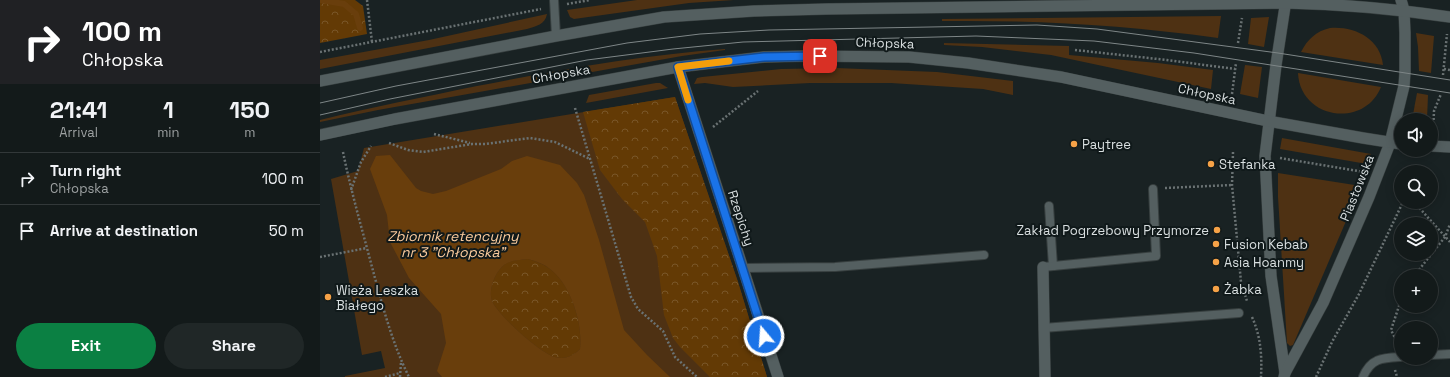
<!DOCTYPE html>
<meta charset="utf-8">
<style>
:root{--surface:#131a1a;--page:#202727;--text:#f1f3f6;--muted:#9da1a2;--line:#323839;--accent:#0b8043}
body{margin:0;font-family:"Space Grotesk",sans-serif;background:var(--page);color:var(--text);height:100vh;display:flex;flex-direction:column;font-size:15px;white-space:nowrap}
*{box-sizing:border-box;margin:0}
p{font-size:13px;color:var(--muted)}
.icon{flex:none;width:22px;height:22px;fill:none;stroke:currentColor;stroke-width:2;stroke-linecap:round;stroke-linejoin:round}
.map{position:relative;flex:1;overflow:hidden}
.details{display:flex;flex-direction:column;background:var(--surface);width:320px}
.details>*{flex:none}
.banner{background:#202124;color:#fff;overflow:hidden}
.buttons{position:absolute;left:1074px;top:113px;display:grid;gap:8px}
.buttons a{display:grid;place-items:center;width:44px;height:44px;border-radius:50%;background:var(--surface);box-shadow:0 2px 10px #0003,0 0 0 1px var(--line);font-size:20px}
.pin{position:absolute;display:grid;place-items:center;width:34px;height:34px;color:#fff;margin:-17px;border-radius:8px;box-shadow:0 2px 6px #0006}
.me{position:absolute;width:44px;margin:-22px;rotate:342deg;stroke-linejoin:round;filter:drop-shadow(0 0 3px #0008)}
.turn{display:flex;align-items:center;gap:14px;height:84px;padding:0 16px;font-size:18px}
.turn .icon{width:52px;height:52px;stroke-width:2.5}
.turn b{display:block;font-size:28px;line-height:34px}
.eta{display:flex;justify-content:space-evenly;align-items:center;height:68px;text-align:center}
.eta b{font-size:24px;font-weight:800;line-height:28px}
.action{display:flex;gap:8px;margin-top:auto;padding:8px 16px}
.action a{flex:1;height:46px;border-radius:24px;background:var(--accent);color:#fff;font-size:16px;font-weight:800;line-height:46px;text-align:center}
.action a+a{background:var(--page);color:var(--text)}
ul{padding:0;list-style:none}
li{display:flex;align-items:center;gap:12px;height:52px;padding:0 16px;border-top:1px solid var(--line)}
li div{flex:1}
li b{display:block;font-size:15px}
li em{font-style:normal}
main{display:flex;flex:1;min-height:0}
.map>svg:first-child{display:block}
.green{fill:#4e3113}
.forest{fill:url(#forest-crowns)}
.water{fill:#693e0c;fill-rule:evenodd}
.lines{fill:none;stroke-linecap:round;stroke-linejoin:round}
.stream{stroke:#693e0c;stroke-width:6}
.service-casing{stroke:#373f3f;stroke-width:10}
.minor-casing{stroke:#373f3f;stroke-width:12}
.tertiary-casing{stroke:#373f3f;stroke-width:12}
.secondary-casing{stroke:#373f3f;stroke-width:12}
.path{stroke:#6a7273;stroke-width:2.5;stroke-dasharray:2 2;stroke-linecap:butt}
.service{stroke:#545f60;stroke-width:8}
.minor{stroke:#545f60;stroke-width:11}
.tertiary{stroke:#545f60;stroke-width:11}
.secondary{stroke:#545f60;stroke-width:11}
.tram{stroke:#7e8687;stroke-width:1}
.route-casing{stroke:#114b97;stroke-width:10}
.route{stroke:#1a73e8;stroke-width:7}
.slow{stroke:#f59e0b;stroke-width:7}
.poi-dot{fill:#f6a247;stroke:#10191a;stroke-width:1.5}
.labels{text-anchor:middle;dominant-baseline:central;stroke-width:4;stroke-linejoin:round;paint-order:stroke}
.street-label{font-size:13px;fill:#d9dfe0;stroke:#10191a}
.poi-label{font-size:13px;fill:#d9dfe0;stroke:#10191a;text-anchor:start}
.water-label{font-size:14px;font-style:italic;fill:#fccc9e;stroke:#10191a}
</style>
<main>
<section class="details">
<div class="banner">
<div class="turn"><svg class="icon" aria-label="right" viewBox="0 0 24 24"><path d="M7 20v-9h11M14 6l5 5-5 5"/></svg><div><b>100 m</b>Chłopska</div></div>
</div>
<div class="eta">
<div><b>21:41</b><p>Arrival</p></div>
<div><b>1</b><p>min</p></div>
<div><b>150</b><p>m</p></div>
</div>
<ul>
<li><svg class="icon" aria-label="right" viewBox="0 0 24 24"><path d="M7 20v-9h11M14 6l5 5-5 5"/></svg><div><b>Turn right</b><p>Chłopska</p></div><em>100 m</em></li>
<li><svg class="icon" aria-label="arrive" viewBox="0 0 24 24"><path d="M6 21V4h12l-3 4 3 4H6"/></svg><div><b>Arrive at destination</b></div><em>50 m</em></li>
</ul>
<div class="action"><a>Exit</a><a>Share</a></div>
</section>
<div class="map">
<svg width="1130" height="377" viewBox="0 0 1130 377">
<defs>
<pattern id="forest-crowns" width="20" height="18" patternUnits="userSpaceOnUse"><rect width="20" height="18" fill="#633a05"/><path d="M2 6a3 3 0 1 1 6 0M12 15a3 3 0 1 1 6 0" fill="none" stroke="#795629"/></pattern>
</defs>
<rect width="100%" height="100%" fill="#192223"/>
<!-- green -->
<g class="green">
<path d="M317,0H414L369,3L254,19L250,17L247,10Z"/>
<path d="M227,14C225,25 216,26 207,29L0,69V60L109,40Z"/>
<path d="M901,16L898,38C804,25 716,20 622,21V19Z"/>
<path d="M949,17L944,47L928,44L931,18Z"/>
<path d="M1010,28C1034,26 1060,38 1063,65L981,52C987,40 996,31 1010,28Z"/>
<path d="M1096,33L1114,36L1111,73L1099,71L1098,47Z"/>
<path d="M624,43L749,46V55L838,63L893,70L891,89L731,55L662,47L624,45Z"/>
<path d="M405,49V50L362,56L58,110L0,122V120C52,107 104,97 157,86C239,70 322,55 405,49Z"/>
<path d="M925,65L942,67L938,98L920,94Z"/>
<path d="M516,68L617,72L693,81V95L663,89L571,83H490L413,87L385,83L374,84L377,78L382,77L461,69Z"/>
<path d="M978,73L1061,87C1044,129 980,119 978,73Z"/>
<path d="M336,83H340L348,88L266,103L269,95Z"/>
<path d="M1097,93L1108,95L1107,120H1092Z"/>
<path d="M355,97L418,282L447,377H25V376L65,368L61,351L42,355L11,179L38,171L44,148Z"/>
<path d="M962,138L1051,154L1047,164L960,149Z"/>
<path d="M958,173L1041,186L973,345L970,346L967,343L958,197Z"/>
</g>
<!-- forest -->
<g class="forest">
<path d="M0,0H35L43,6L47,34L0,43Z"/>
<path d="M355,97L418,282L447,377H390L360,347L353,338L344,315L337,256L325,222L302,199L280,170L263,112Z"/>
<path d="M208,259C216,261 223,264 230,269C251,285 263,324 260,349C253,356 245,360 235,357C221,354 177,314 172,301C168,290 175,272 184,265C190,260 200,260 208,259Z"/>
</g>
<!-- water -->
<path class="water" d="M70,155L96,188L101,191L113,194L126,191L181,169L192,161L207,156L240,165L257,183L264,195L279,240L304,330L327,355L350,377H122L117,371L126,343L121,314L89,278L70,242L67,215L50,169L56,156ZM208,259C216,261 224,264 230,269C251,285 263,324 260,349C253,356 245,360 235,357C221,354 177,314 172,301C168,290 175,272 184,265C191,260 200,260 208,259Z"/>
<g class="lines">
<!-- stream -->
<path class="stream" d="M1,0L24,4L36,14L40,28"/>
<!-- service casing -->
<g class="service-casing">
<g id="service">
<path d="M234,0L236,36"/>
<path d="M729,206L733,266"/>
<path d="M723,267L836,256L833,189"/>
<path d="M422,268L515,267L664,255"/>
<path d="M723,328L919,313"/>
<path d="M1111,355L1130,354"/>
<path d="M1043,377C1051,358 1062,358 1081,357"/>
</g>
</g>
<!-- minor casing -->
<g class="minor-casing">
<g id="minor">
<path d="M358,67L458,377"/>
<path d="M723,267L725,377"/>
</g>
</g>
<!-- tertiary casing -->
<g class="tertiary-casing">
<g id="tertiary">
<path d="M965,373L951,276L945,156L956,65L966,0"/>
<path d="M964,377L965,373L1003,303L1049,197L1070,143L1084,86L1085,72V33L1084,10L1081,0"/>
</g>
</g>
<!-- secondary casing -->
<g class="secondary-casing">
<g id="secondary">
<path d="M0,81L236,36L344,17L434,11L507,9L966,3C1021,4 1075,9 1130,17"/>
<path d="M0,135L75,119L358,67L444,57L485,56L589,57L648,63L741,77L948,121L1043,138L1081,144"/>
<path d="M1111,146L1130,147"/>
</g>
</g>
<!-- path -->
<g class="path">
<path d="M47,0L52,42"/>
<path d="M247,4L270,0"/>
<path d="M918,43L922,18"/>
<path d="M755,50L847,60L915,69"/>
<path d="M0,52L221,9"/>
<path d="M1124,69L1130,70"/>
<path d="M1123,75L1127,34"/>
<path d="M912,94L916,63"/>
<path d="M255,108L311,297L318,309L343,331L355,357L377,377"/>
<path d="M393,127L438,91"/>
<path d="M1113,132L1114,111L1121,94"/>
<path d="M114,134L150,143"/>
<path d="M69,143L88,150L103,152L152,144H165L210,138L235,142L270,159"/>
<path d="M23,152C31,191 42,229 52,267C62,304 72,343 89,377"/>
<path d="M913,152L912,185L921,282L927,301"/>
<path d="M960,158L1044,172"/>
<path d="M845,188L912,185"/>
<path d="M31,190L41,162L51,146"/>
<path d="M1094,202L1130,242"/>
<path d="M0,257L47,248"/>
<path d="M1094,276L1125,237L1130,224"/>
<path d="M932,317C941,337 942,356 941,377"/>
<path d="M1078,344L1071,330L1081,300"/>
<path d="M1075,370L1077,377"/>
<path d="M65,377L80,373"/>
<path d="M80,377L81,362"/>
<path d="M996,377L1012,342L1039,294L1083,202"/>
</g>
<!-- service -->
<use href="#service" class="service"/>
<!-- minor -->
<use href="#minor" class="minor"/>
<!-- tertiary -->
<use href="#tertiary" class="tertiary"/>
<!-- secondary -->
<use href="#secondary" class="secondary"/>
<!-- tram -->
<g class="tram">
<path d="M0,103L76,86L307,43L380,34L449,30L717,25L777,29L958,53L1130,80"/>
<path d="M0,115L70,99L267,60L353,49L423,42L656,36L774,41L874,53L1130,93"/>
</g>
</g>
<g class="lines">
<!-- route casing -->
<g class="route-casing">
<path id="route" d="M444,336L358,67L444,57L500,56"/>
</g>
<!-- route -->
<use href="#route" class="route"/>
<!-- slow -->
<path class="slow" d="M368,100L358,67L409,61"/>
</g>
<!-- markers -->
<g class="poi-dot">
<circle cx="754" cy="144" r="4"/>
<circle cx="891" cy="164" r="4"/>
<circle cx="897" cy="230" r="4"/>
<circle cx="896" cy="244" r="4"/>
<circle cx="896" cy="262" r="4"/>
<circle cx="896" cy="289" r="4"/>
<circle cx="8" cy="297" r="4"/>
</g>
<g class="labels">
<!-- street labels -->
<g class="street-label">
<text transform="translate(565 43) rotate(2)">Chłopska</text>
<text transform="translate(241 74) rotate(-10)">Chłopska</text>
<text transform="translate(887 94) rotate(12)">Chłopska</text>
<text transform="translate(1037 188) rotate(-68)">Piastowska</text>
<text transform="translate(421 218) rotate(72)">Rzepichy</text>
</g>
<!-- poi labels -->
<g class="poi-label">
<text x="762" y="144">Paytree</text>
<text x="899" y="164">Stefanka</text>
<text x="889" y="230" text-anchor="end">Zakład Pogrzebowy Przymorze</text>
<text x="904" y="244">Fusion Kebab</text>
<text x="904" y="262">Asia Hoanmy</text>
<text x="904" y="289">Żabka</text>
<text x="16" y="290">Wieża Leszka<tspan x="16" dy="15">Białego</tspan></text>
</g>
<!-- water labels -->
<g class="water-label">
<text x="133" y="236">Zbiornik retencyjny<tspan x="133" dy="16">nr 3 "Chłopska"</tspan></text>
</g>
</g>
</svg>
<div class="buttons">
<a><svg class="icon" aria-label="sound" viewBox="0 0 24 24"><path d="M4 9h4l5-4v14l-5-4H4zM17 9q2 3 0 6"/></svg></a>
<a><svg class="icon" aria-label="search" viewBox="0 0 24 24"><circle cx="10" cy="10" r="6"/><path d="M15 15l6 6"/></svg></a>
<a><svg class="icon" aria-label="layers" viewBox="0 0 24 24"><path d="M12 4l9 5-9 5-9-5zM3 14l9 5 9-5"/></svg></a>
<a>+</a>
<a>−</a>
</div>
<div class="pin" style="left:500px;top:56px;background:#d93025"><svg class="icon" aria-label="arrive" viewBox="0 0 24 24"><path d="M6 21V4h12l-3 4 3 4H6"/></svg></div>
<svg class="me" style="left:444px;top:336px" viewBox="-20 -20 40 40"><circle r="17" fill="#1a73e8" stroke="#fff" stroke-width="3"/><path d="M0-11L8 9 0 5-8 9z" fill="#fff"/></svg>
</div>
</main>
